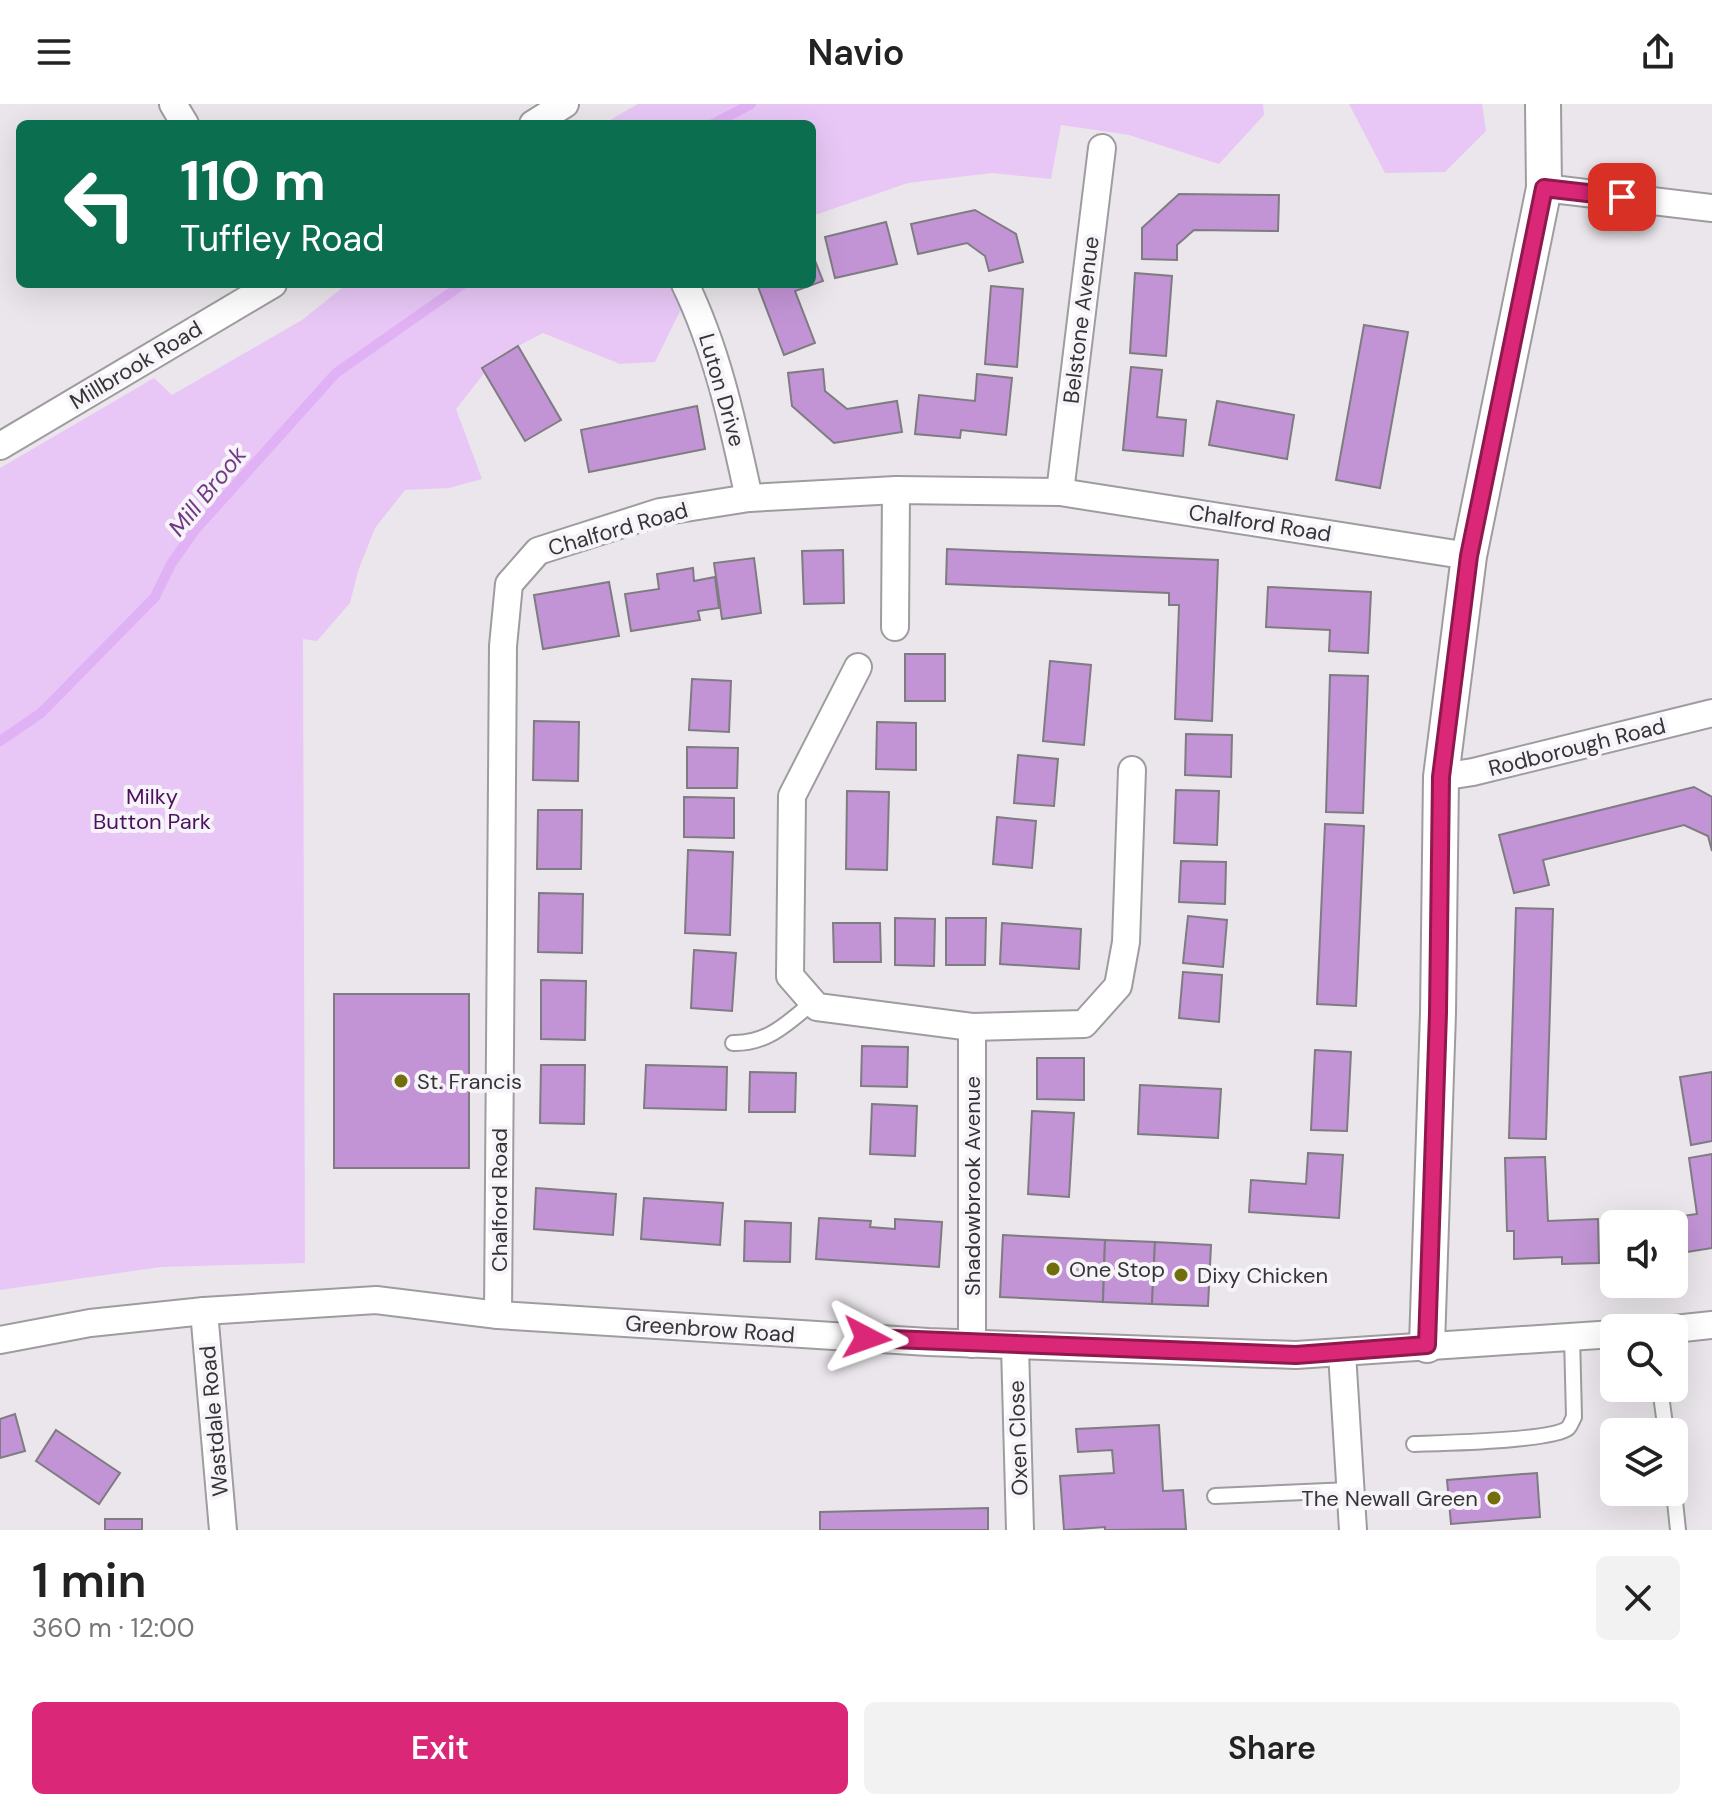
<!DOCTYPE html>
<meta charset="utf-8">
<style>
:root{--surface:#fff;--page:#f2f2f2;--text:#222;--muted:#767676;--accent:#db2777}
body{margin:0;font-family:"DM Sans",sans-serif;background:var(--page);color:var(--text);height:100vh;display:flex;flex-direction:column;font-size:30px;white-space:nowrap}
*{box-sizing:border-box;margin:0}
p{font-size:26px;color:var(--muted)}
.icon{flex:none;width:44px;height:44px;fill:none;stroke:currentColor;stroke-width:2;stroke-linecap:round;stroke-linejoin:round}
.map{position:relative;height:1426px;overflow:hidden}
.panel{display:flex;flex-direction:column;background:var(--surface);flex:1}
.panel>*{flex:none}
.guide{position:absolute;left:16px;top:16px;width:800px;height:168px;border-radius:12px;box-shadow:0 8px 32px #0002;background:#0b6e4f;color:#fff;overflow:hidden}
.tools{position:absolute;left:1600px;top:1106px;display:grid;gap:16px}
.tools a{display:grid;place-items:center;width:88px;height:88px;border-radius:12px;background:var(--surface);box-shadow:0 8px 32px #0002;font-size:40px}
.pin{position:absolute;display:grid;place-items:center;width:68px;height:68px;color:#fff;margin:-34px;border-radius:16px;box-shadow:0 4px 12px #0006}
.me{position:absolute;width:88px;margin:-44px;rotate:94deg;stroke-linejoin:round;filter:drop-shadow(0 0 6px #0008)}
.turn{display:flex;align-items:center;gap:28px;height:168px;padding:0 32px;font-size:36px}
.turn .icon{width:104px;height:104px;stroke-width:2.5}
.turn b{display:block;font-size:56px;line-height:68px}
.round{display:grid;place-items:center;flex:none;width:84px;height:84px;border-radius:12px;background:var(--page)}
.head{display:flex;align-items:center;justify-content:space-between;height:136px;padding:0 32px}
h1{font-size:48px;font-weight:600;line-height:60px}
.action{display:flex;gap:16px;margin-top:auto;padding:16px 32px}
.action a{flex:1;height:92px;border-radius:12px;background:var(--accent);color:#fff;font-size:32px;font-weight:600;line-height:92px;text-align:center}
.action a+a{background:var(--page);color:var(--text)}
header{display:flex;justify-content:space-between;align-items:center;height:104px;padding:0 32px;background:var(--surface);font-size:36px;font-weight:600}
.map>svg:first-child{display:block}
.green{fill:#e8c7f6}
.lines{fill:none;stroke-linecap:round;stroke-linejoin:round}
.stream{stroke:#e0b1f4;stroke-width:10}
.building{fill:#c294d5;stroke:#7f7c81;stroke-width:2}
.service-casing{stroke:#9f9ca0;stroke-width:18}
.minor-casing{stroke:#9f9ca0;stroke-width:30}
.tertiary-casing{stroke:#9f9ca0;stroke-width:38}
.service{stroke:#fff;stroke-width:14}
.minor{stroke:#fff;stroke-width:26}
.tertiary{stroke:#fff;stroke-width:34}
.route-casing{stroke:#8e194d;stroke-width:20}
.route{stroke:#db2777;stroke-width:14}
.poi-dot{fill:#736e0c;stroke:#f7f4f9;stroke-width:3}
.labels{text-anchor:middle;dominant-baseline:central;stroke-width:8;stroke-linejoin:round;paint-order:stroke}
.street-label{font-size:22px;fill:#363436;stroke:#f7f4f9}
.park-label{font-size:22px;fill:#4c1260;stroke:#f7f4f9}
.poi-label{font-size:22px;fill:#363436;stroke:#f7f4f9;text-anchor:start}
.water-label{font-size:24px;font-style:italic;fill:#713986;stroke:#f7f4f9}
</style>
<header><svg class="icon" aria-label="menu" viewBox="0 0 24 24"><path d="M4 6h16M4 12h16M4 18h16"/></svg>Navio<svg class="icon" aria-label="share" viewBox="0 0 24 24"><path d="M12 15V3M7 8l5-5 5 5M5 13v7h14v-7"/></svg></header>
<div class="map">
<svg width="1712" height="1426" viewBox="0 0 1712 1426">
<rect width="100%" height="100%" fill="#eae6eb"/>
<!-- green -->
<g class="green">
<path d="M638,0H1263L1264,11L1219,60L1129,31L1061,21L1051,75L992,69L908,79L812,112V20H603Z"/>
<path d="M1349,0H1482L1486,27L1445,68L1385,69Z"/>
<path d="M347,180H702L682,203L655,258L620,260L543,229L497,253L456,305L482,375L449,384L405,386L375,424L358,467L350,499L317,537L303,535L305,1159L161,1163L0,1186V364L154,274L172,291L302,216Z"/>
</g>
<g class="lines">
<!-- stream -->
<g class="stream">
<path d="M713,20L751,0"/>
<path d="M0,637L41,609L155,493L171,460L195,426L336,269L463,180"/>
</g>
</g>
<!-- building -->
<g class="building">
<path d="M1179,90L1279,91L1278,127L1194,126L1177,141V156L1142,155V124Z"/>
<path d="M975,106L1016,130L1023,158L989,167L985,152L967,139L918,150L911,120Z"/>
<path d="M886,118L897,160L835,174L825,133Z"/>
<path d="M812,149L823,177L795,187L815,239L784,251L757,180H812Z"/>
<path d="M1135,169L1172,172L1166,252L1130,249Z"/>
<path d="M991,182L1023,185L1017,263L985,260Z"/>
<path d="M1364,221L1408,228L1380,384L1336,376Z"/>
<path d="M518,242L561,316L525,337L482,264Z"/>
<path d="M1131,263L1162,266L1157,313L1186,316L1183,352L1123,346Z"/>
<path d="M823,265L825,287L847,305L897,297L902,328L834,339L792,302L788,269Z"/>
<path d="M977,270L1012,274L1006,331L961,326L960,334L915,330L919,291L975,297Z"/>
<path d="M1217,297L1294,311L1287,355L1209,341Z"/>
<path d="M697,302L705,345L589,368L581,326Z"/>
<path d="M947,445L1218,456L1212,617L1175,615L1179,501H1169V489L946,480Z"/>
<path d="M843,446L844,499L804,500L802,447Z"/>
<path d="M754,454L761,509L722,515L714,459Z"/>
<path d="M693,464L694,477L715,473L719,504L698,507L700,516L631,527L625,490L659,485L657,470Z"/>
<path d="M609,478L619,532L543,545L534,491Z"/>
<path d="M1268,483L1371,488L1368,549L1329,547L1330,526L1266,523Z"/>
<rect x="905" y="550" width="40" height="47"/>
<path d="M1050,557L1091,561L1084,641L1043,637Z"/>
<path d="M1330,571L1368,572L1363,709L1326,708Z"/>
<path d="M692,575L731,577L729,628L689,626Z"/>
<path d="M534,617L579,618L578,677L533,676Z"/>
<path d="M877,618L916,619V666L876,665Z"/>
<path d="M1186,630L1232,631L1231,673L1185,671Z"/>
<path d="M687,643L738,644L737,684H687Z"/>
<path d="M1018,651L1058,655L1054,702L1014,699Z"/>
<path d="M1694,683L1712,693V747L1708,732L1684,721L1543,756L1549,781L1514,789L1499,731Z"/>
<path d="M1176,686L1219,687L1217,741L1174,739Z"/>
<path d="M847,687L889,688L887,766L846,765Z"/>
<path d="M684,693L734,694V734L684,733Z"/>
<path d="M538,706H582L581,765H537Z"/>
<path d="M997,713L1036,717L1032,764L993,760Z"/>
<path d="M1325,720L1364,722L1356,902L1317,900Z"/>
<path d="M688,746L733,748L730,831L685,829Z"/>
<path d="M1181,757L1226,758L1225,800L1179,798Z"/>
<path d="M539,789L583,790L582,849L538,848Z"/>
<path d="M1516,804L1553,805L1546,1035L1509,1034Z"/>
<path d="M1188,812L1227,816L1223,863L1183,859Z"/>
<path d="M895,814L935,815L934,862L895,861Z"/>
<path d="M946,814H986L985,861H946Z"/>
<path d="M833,819H880L881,858H834Z"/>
<path d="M1002,819L1081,825L1079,865L1000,860Z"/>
<path d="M694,846L736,849L732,907L691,904Z"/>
<path d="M1183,868L1222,871L1219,918L1179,914Z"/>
<path d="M541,876L586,877L585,936L541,935Z"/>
<rect x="334" y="890" width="135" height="174"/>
<path d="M862,942L908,943L907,983L861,982Z"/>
<path d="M1315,946L1351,948L1347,1027L1311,1026Z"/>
<path d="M1037,954H1084V996L1037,995Z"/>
<path d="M541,961H585L584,1020L540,1019Z"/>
<path d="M646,961L727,963L726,1006L644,1004Z"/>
<path d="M750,968L796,969L795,1008H749Z"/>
<path d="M1712,968V1037L1691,1041L1680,973Z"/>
<path d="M1140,981L1221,985L1218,1034L1138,1030Z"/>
<path d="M872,1000L917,1002L915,1052L870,1050Z"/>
<path d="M1032,1007L1074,1009L1069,1093L1028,1090Z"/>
<path d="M1308,1049L1343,1051L1339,1114L1249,1108L1251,1076L1306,1080Z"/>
<path d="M1712,1050V1144L1674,1150V1120L1634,1119L1697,1110L1689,1054Z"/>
<path d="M1545,1053L1548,1117L1598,1115L1599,1159L1562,1160V1153L1514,1155V1127H1507L1505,1054Z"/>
<path d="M536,1084L616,1090L613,1131L534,1125Z"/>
<path d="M644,1094L723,1099L720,1141L641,1135Z"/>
<path d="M819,1114L871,1117L870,1123L895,1125V1115L942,1118L939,1163L816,1155Z"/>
<path d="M745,1117L791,1119L790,1158L744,1157Z"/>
<path d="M1003,1131L1105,1136L1103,1198L1000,1193Z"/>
<path d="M1105,1136L1155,1138L1152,1200L1103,1198Z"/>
<path d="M1155,1138L1211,1141L1208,1202L1152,1200Z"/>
<path d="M15,1310L25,1347L0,1354V1315Z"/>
<path d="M1159,1321L1163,1387L1183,1386L1186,1425L1105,1426V1423L1064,1426L1060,1372L1114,1369L1112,1346L1078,1348L1076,1325Z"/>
<path d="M56,1326L120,1369L99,1400L36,1357Z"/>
<path d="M1537,1369L1540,1413L1451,1420L1447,1376Z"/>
<path d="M988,1404V1426H820V1408Z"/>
<rect x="105" y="1415" width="37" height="11"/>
</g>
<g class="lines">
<!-- service casing -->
<g class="service-casing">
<g id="service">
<path d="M733,939C767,940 788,919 813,898"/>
<path d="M1660,1284L1666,1328"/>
<path d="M1414,1340C1440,1339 1553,1337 1568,1324C1571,1321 1572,1316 1574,1313L1572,1232"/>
<path d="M1674,1388L1678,1426"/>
<path d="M1215,1392L1350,1386"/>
</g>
</g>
<!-- minor casing -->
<g class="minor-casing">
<g id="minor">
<path d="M173,0L185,20"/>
<path d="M533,20L565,0"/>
<path d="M1544,84L1712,104"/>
<path d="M685,180C718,248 733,321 749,394"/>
<path d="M0,342L273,180"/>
<path d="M1060,388L1102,44"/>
<path d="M895,523L896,386"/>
<path d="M858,563L792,692L790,872L817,903L972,923L1084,920L1118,882L1126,838L1132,666"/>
<path d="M1441,673L1473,668L1712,609"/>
<path d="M204,1207L223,1426"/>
<path d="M498,1211L503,542L509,480L538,447L660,408L749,394L896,386L1060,388L1469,452"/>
<path d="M1674,1225L1712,1221"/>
<path d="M0,1236L90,1219L204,1207L376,1196L498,1211L928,1238L1296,1251L1614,1230"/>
<path d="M972,1240V923"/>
<path d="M1015,1242L1020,1426"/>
<path d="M1342,1249L1353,1426"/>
</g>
</g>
<!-- tertiary casing -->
<g class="tertiary-casing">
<path id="tertiary" d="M1427,1241L1438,909L1441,673L1469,452L1544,84L1543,0"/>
</g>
<!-- service -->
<use href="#service" class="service"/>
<!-- minor -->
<use href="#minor" class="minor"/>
<!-- tertiary -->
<use href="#tertiary" class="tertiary"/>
</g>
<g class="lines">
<!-- route casing -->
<g class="route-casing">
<path id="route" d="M867,1234L1296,1251L1427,1241L1438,909L1441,673L1469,452L1544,84L1622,93"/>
</g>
<!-- route -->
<use href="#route" class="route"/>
</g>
<!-- markers -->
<g class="poi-dot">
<circle cx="401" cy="977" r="8"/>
<circle cx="1053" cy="1165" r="8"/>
<circle cx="1181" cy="1171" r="8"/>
<circle cx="1494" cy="1394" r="8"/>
</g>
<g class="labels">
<!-- street labels -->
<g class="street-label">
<text transform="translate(1081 216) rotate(-83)">Belstone Avenue</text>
<text transform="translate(136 261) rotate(-31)">Millbrook Road</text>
<text transform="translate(722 286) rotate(74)">Luton Drive</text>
<text transform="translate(1260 419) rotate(9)">Chalford Road</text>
<text transform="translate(618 425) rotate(-16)">Chalford Road</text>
<text transform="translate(1577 643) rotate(-14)">Rodborough Road</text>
<text transform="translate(972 1082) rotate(-90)">Shadowbrook Avenue</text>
<text transform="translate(499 1096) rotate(-90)">Chalford Road</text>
<text transform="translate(710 1225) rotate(4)">Greenbrow Road</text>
<text transform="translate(214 1317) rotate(-95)">Wastdale Road</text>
<text transform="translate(1018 1334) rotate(-92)">Oxen Close</text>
</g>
<!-- park labels -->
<g class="park-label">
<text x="152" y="692">Milky<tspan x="152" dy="25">Button Park</tspan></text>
</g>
<!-- poi labels -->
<g class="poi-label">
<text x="417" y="977">St. Francis</text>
<text x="1069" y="1165">One Stop</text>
<text x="1197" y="1171">Dixy Chicken</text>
<text x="1478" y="1394" text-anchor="end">The Newall Green</text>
</g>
<!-- water labels -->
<g class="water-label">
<text transform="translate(207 387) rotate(-51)">Mill Brook</text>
</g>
</g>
</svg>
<div class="tools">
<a><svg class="icon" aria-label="sound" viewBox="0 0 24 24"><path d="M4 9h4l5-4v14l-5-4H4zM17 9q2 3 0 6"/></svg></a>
<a><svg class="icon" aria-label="search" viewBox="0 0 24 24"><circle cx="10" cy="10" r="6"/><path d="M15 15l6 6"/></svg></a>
<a><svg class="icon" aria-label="layers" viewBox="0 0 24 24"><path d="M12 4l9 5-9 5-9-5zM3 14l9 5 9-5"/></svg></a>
</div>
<div class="pin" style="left:1622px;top:93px;background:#d93025"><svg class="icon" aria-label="arrive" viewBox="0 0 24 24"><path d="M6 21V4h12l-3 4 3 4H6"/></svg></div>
<svg class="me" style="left:867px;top:1234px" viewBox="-20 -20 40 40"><path d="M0-17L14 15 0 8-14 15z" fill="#db2777" stroke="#fff" stroke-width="4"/></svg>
<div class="guide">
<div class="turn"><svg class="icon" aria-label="left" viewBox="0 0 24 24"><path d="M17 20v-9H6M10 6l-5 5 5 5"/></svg><div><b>110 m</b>Tuffley Road</div></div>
</div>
</div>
<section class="panel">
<div class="head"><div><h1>1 min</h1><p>360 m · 12:00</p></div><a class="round"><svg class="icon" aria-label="close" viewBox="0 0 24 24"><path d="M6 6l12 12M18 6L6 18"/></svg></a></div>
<div class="action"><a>Exit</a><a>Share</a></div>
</section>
